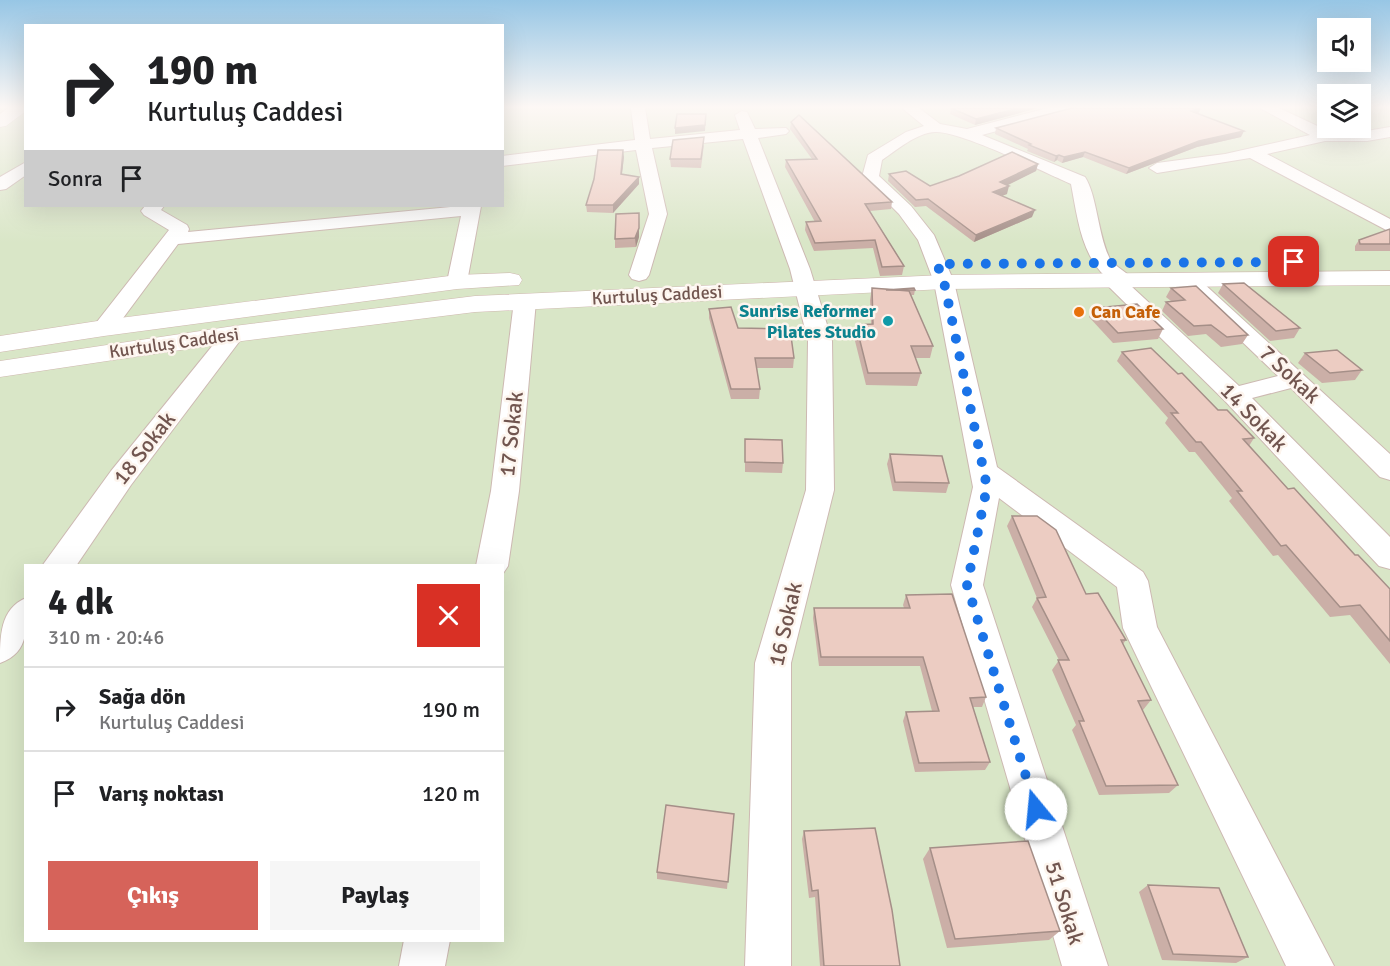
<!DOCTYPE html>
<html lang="tr">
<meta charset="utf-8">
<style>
:root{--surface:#fff;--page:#f6f6f6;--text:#202124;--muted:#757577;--line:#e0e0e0;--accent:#d6635a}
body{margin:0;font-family:Signika,sans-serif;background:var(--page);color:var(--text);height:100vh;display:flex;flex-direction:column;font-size:22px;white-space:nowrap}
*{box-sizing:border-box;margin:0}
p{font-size:20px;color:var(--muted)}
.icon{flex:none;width:33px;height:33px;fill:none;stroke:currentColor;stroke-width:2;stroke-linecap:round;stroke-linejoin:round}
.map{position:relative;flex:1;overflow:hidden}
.drawer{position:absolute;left:24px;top:564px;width:480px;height:378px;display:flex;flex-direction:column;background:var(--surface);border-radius:0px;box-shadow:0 6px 24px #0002}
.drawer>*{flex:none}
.hud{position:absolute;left:24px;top:24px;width:480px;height:183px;border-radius:0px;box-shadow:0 6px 24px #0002;background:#fff;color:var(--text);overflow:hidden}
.fabs{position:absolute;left:1317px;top:18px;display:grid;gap:12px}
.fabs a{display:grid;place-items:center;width:54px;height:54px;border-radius:0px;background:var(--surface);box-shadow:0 6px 24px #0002;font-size:30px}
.pin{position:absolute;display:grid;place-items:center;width:51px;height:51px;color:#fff;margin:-26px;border-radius:12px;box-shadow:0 3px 9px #0006}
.me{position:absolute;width:66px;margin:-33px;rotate:343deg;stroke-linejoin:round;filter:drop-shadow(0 0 4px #0008)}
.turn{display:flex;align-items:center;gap:21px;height:126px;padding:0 24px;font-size:27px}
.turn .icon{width:78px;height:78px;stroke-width:2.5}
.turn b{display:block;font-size:42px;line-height:51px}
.then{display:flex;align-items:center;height:57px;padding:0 24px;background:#0003;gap:12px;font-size:22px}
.round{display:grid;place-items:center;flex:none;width:63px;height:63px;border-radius:0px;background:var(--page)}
.summary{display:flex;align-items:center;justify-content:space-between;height:102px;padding:0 24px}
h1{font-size:36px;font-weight:700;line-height:45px}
.action{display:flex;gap:12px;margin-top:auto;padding:12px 24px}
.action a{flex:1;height:69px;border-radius:0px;background:var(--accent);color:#fff;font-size:24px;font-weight:700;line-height:69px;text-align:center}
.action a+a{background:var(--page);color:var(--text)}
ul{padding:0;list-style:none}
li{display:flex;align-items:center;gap:18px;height:84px;padding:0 24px;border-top:2px solid var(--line)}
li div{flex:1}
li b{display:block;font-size:22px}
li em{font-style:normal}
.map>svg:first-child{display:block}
.green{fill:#d9e6c7;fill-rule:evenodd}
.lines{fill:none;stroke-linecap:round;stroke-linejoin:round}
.street-casing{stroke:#cdb9b2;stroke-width:2}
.secondary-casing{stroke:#cfb8b0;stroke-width:1}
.street{fill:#fff;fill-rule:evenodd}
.secondary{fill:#fff;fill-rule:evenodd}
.wall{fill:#cbafa7}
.shaded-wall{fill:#a58f88}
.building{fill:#ecccc2;stroke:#a58f88;stroke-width:1.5}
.route{stroke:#1a73e8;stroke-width:10;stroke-dasharray:0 18}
.food-dot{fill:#e8710a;stroke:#fdf5ee;stroke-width:2}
.culture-dot{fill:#0f9aa8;stroke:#fdf5ee;stroke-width:2}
.labels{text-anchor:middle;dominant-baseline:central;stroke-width:5;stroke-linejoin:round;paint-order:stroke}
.far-street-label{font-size:18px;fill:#71554f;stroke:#fdf5ee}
.far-culture-label{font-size:18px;font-weight:bold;fill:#0d838f;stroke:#fdf5ee;text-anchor:end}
.far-food-label{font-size:18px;font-weight:bold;fill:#c56008;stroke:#fdf5ee;text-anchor:start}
.street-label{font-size:22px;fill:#71554f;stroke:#fdf5ee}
</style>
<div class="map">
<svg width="1390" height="966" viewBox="0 0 1390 966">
<rect width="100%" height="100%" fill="#faf0e8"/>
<!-- green -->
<path class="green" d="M0,108H25L26,206H502L503,108H1327L1328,128H1360L1361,108H1390V966H0ZM26,566H502V940H26Z"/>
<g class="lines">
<!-- street casing -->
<g class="street-casing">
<g id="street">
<path d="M631,108H645L650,139L740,130L735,115L742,111L747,112L755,129L786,128L789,131L786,134L758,138L810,269L832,341L834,490L791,663V966H745L755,663L806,490L808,341L790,269L743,139L652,148L667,214L649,275L646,279L639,281L632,279L629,275L649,214L636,150L502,166V156L635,140Z"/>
<path d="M902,108H919L940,124L967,129L1048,108H1073L1071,111L982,135L1085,177C1097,195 1098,236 1110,259C1116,268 1128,272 1134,281L1131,286L1239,386L1278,376L1188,290L1184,286L1188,282L1195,280L1202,282L1390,454V480L1380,477L1291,388L1252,398L1390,537V569L1379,566L1225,401L1107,285L1104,281L1106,277C1081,255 1077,215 1071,184C1045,173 959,130 935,132C916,133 897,150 882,160L879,176L911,206L934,235L954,282L997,467L1143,572L1148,581L1157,627L1334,966H1286L1123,628L1117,587L999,498L983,585L1108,966H1062L951,585L973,487L934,282L918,240L899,214L862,177L868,155L906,132L924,126Z"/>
<path d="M1260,108H1279L1328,131H1367L1390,127V137L1367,141H1325L1267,154L1390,219V232L1250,158L1157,173L1149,168L1157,163L1225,154L1310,135Z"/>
<path d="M26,162V175L6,189L0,190V177Z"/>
<path d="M145,206H164L161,210L187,225L189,229L188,232L461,206H481L467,282L464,286L457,288L450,286L447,282L461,216L178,244L112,333L104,335L96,333L93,328L96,323L169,230L144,215L141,211Z"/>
<path d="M525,295L533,296L536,301L519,491L508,566L502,575V566H476L491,491L514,301L517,296Z"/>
<path d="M234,327L242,329L245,334L131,485L76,566H42L111,471L226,329Z"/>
<path d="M26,598C26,626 31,652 0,663C0,636 0,609 26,598Z"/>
<path d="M404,940H450L445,966H399Z"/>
</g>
</g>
<!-- secondary casing -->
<g class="secondary-casing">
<g id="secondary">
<path d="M8,108H26V111L6,126L0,127V114Z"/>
<path d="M1390,271V285L944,289L475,312L234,342L0,377V361L234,326L475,296L944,275Z"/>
<path d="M510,273L519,275L522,280L519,285L457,289L104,336L0,352V336L104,320L457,275Z"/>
</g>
</g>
<!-- street -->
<use href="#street" class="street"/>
<!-- secondary -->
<use href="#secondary" class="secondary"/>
</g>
<!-- wall -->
<g class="wall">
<path d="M951,108H1038L975,125L950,114Z"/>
<path d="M1198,113L1241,137L1197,147L1126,174L1083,157L1062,163L1057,160L1054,162L1027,151L1028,149L995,134L996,128Z"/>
<path d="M791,122L892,202L891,209L870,211L904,266L902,275L880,276L873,248L814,251L805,230L806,222H815L785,167L786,160L812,159L790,129Z"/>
<path d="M704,145L701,168L671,167L670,159Z"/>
<path d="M624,157L622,174L639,177V184L613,213L587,212L586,205Z"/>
<path d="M1038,164L1036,171L1007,185V194L1001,196L1032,217L974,242L926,206L915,207L888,181L889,174L930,186Z"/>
<path d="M1390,229V251H1355V246L1359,240Z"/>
<path d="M639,237L636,247L615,248V239Z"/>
<path d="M1223,284L1300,328L1294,338L1270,341L1218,293Z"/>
<path d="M872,288L915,290L914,295H911L933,346L930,358H915L921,373L917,386L866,385L854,337L856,325L871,324L870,300Z"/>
<path d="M1171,288L1248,335L1242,344L1221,347L1206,334L1188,336L1162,311L1166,302L1171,301L1166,297Z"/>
<path d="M1094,308L1163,329L1158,339L1113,343L1089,317Z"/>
<path d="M709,309L738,328L794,358L793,368H757L760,389L759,399H731L709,318Z"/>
<path d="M1122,352L1218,410L1254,438L1249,446L1288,489L1390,589V664L1350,615L1330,617L1278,555L1273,556L1229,501L1232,498L1195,452H1189L1165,423L1168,418L1117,361Z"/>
<path d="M1305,353L1362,370L1355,380L1322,383L1298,363Z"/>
<path d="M745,439L783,463L782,473L745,472Z"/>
<path d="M890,454L949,483L946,493L893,491L887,464Z"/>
<path d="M1012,516L1086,594L1126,640L1123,644L1151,700L1143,710H1142L1178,785L1169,793L1099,795L1072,730L1076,725L1052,670L1059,660L1032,607L1037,598L1007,526Z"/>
<path d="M906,595L986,697L982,707H973L990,762L985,770L915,772L903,721L906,712L932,711L920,666H819L813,618L814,608H904L903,605Z"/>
<path d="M734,814L727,889L657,879V872Z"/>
<path d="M804,831L900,966H820L815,897L809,898L802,839Z"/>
<path d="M930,848L1060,931L1049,940L947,948L923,859Z"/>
<path d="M1148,885L1248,957L1236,963L1162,960L1139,892Z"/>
</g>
<!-- shaded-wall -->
<g class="shaded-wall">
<path d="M1019,108H1038L975,125L976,119Z"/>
<path d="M1201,108L1198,114L1191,111Z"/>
<path d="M706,114L705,131L675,134V128Z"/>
<path d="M1244,131L1241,137L1197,147L1126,174L1129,168L1199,141Z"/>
<path d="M623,150L624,157L621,181V174Z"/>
<path d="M1085,152L1083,157L1062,163L1064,157Z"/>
<path d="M1059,155L1057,160L1054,162L1056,156Z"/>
<path d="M1038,164L1036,171L998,190L1000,182Z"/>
<path d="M639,177V184L613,213V205Z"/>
<path d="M1009,186L1007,194L991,200L993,192Z"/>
<path d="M1035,210L1032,217L974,242L976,235Z"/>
<path d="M639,213V237L636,247L635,238Z"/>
</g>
<!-- building -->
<g class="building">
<path d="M951,108H1019L976,119Z"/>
<path d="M1072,108H1200L1191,111L1244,131L1199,141L1129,168L1085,152L1064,157L1059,155L1056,156L1029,145L1031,144L996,128Z"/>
<path d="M677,114H706L705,125L675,128Z"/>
<path d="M799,115L892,202L865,204L904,266L882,267L875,240L815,243L806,222L821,221L786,160L817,159L791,122Z"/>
<path d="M704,137L701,159H670L673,140Z"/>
<path d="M598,150H623L621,174L639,177L613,205H586L594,179Z"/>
<path d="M1012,152L1038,164L1000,182L1009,186L993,192L1035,210L976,235L928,199L916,200L889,174L906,171L930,186L959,176Z"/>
<path d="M639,213V228L635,238L615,239L616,214Z"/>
<path d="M1390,229V244H1360L1359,240Z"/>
<path d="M1244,283L1300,328L1276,331L1223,284Z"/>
<path d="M1196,286L1248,335L1227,337L1211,325L1194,326L1166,302L1185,300L1171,288Z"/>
<path d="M872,288L909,291L933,346H911L921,373H868L856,325L873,324Z"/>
<path d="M914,288L915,290H886Z"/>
<path d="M1137,304L1163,329L1118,333L1094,308Z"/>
<path d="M731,307L738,328L790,329L794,358H755L760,389H731L709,309Z"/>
<path d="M1151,348L1178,374L1182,373L1218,410H1227L1254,438L1243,439L1288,489L1294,488L1355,555H1358L1390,589V641L1360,605L1340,607L1286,545L1281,546L1237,491H1242L1201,442H1196L1171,413H1178L1122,352Z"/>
<path d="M1337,350L1362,370L1330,373L1305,353Z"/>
<path d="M745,439L782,440L783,463L745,462Z"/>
<path d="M890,454L942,456L949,483L895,482Z"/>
<path d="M1012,516H1037L1056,530L1086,594L1098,593L1126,640H1121L1151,700L1138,701L1178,785L1106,786L1079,721H1084L1058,660H1069L1037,598L1046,597Z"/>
<path d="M952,594L986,697L970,698L990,762L919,763L906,712L939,711L923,657H821L814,608H910L906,595Z"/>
<path d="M666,805L734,814L728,882L657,872Z"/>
<path d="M875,828L892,910L900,966H824L818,890L812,891L804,831Z"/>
<path d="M1028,841L1060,931L955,939L930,848Z"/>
<path d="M1148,885L1219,888L1248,957L1173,954Z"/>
</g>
<!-- sky -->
<linearGradient id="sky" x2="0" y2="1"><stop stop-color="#97c6e5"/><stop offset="0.44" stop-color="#fdf8f5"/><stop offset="1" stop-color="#fdf8f5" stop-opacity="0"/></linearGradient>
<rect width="1390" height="243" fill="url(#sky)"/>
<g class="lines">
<!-- route -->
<path class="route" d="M1036,809L967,585L987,487L944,282L937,264L1294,262"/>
</g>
<!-- markers -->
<circle class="food-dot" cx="1079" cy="312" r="6"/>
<circle class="culture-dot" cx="888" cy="321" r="6"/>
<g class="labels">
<!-- far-street labels -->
<g class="far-street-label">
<text transform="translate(657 295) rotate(-3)">Kurtuluş Caddesi</text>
<text transform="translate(174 343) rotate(-8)">Kurtuluş Caddesi</text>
</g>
<!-- far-culture labels -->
<g class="far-culture-label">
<text x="876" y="311">Sunrise Reformer<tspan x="876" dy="21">Pilates Studio</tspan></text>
</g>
<!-- far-food labels -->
<g class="far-food-label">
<text x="1091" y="312">Can Cafe</text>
</g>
<!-- street labels -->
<g class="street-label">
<text transform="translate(1290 374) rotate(43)">7 Sokak</text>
<text transform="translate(1254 417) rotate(46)">14 Sokak</text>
<text transform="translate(511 434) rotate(-84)">17 Sokak</text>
<text transform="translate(144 448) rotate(-52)">18 Sokak</text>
<text transform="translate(785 624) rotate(-77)">16 Sokak</text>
<text transform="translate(1065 903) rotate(73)">51 Sokak</text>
</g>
</g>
</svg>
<div class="fabs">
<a><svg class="icon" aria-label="sound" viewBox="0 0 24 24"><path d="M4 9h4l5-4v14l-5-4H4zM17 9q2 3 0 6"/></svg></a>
<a><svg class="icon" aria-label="layers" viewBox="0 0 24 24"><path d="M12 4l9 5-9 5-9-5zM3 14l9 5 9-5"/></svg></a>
</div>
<div class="pin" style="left:1294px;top:262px;background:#d93025"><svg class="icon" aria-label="arrive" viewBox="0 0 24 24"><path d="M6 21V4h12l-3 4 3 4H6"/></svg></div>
<svg class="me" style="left:1036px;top:809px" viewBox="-20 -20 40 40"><circle r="19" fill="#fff"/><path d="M0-13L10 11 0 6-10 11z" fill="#1a73e8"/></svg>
<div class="hud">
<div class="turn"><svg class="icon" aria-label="right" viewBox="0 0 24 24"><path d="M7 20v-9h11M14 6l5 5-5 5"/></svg><div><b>190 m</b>Kurtuluş Caddesi</div></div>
<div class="then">Sonra<svg class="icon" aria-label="arrive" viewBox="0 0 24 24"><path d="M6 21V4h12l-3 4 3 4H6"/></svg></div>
</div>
<section class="drawer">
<div class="summary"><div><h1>4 dk</h1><p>310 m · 20:46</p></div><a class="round" style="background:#d93025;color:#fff"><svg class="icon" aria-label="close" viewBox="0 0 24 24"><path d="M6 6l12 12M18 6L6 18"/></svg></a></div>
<ul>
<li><svg class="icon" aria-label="right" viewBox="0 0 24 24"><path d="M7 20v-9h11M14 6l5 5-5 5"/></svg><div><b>Sağa dön</b><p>Kurtuluş Caddesi</p></div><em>190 m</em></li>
<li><svg class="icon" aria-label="arrive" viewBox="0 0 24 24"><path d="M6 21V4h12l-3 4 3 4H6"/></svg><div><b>Varış noktası</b></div><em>120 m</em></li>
</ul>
<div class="action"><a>Çıkış</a><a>Paylaş</a></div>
</section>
</div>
